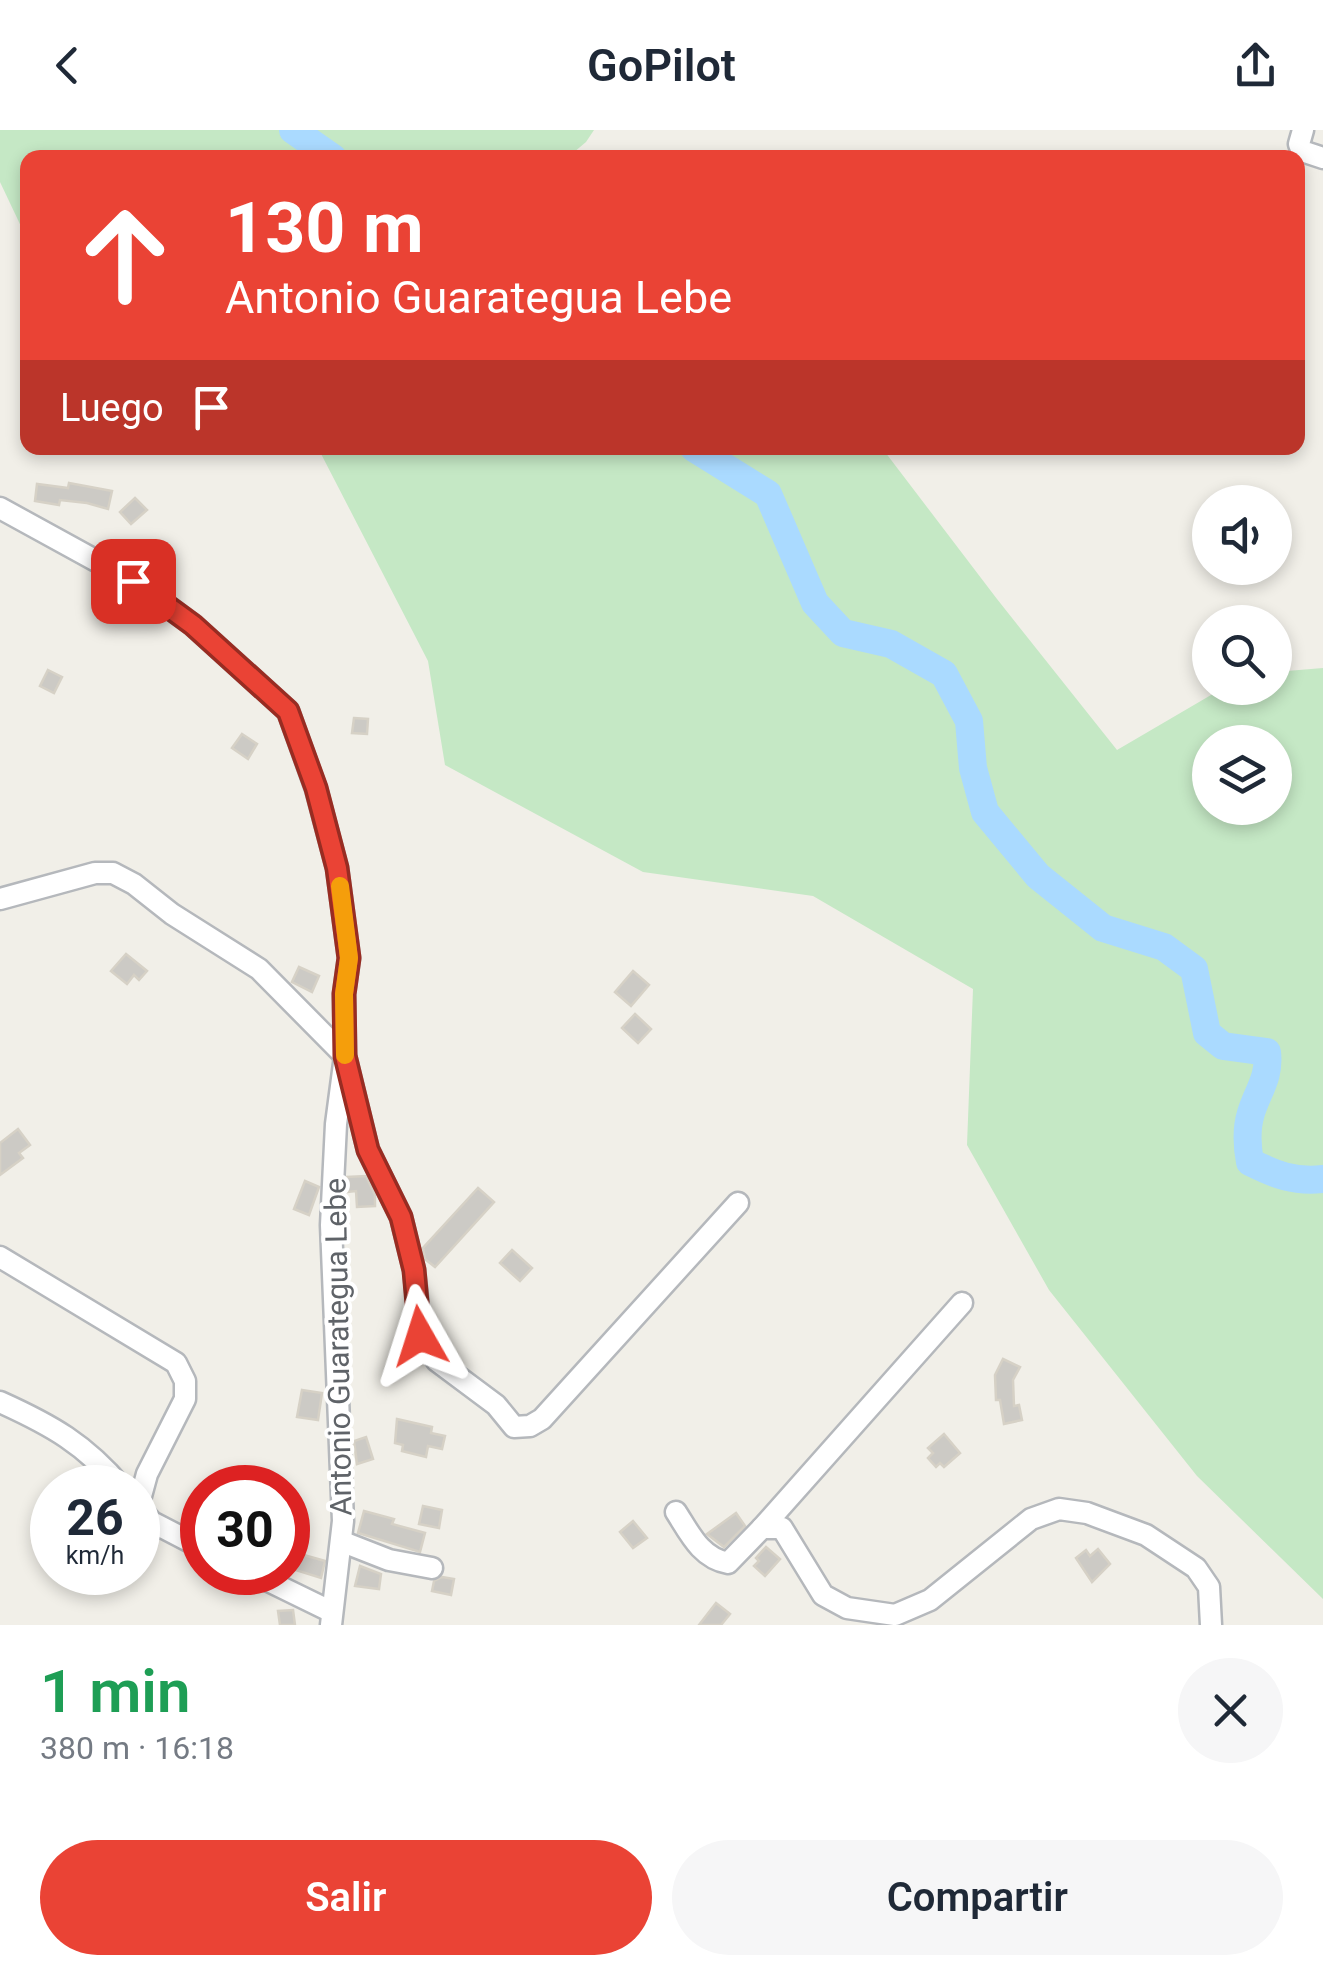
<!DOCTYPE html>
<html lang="es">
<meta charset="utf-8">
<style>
:root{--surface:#fff;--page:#f6f6f7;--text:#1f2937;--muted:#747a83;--accent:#ea4335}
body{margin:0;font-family:Roboto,sans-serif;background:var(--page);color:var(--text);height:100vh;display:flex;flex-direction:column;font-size:38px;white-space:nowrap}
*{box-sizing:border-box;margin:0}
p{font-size:32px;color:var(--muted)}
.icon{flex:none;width:55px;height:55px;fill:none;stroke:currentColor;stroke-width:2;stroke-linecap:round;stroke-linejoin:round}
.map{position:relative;height:1495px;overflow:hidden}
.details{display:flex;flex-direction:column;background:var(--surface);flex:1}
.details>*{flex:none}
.hud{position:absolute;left:20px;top:20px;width:1285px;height:305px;border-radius:20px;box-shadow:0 5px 15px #0003;background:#ea4335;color:#fff;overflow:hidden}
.tools{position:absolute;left:1192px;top:355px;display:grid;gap:20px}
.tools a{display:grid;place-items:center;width:100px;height:100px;border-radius:50%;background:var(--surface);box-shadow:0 5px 15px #0003;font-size:50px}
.speed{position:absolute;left:30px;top:1335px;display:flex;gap:20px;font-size:50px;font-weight:700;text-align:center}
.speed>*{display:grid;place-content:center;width:130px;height:130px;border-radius:50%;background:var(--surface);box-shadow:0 5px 15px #0003;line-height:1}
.speed small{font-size:25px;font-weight:400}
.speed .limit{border:15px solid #d22;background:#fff;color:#111}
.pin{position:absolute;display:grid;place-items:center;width:85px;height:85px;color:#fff;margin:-42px;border-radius:20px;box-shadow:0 5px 15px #0006}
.me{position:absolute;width:110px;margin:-55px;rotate:354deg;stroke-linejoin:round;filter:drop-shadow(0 0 8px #0008)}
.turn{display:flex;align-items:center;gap:35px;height:210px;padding:0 40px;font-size:45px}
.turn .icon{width:130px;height:130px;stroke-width:2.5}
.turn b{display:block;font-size:70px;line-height:85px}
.then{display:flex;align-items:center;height:95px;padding:0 40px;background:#0003;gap:20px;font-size:38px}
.round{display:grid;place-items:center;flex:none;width:105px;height:105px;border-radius:52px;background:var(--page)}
.summary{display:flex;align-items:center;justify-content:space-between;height:170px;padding:0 40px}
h1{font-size:60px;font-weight:600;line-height:75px;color:#1e9e55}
.action{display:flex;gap:20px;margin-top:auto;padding:20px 40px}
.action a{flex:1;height:115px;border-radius:60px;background:var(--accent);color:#fff;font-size:40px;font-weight:600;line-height:115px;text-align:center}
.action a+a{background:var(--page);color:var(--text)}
header{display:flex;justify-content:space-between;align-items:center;height:130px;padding:0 40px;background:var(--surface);font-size:45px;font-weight:600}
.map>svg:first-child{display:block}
.green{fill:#c5e8c5;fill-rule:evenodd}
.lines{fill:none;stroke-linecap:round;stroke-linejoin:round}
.river{stroke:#aadaff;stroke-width:28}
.building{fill:#cccac5;stroke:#d6d1c6;stroke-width:2.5}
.minor-casing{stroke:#b5b8bc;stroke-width:25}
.minor{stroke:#fff;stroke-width:20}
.route-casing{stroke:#982c22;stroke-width:25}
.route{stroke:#ea4335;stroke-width:18}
.slow{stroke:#f59e0b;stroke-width:18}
.labels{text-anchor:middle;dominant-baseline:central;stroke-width:8;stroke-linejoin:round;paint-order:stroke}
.street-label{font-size:30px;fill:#5f6368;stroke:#fff}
</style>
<header><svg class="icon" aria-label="back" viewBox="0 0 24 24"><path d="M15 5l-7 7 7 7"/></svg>GoPilot<svg class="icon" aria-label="share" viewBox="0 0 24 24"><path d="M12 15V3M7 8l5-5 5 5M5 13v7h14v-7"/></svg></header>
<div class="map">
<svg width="1323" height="1495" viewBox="0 0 1323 1495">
<rect width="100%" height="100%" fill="#f1efe8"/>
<!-- green -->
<g class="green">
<path d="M0,0H594L586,12L567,28H28L27,109L0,52Z"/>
<path d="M318,318H882L997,469L1117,620L1223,558H1275V542L1323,538V1469L1197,1346L1049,1160L967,1015L973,859L813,766L643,742L445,635L428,531ZM1210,612H1275V678H1210Z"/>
</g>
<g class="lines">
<!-- river -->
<g class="river">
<path d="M293,0L333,28"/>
<path d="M694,318L768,364L815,473L843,503L891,514L944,544L969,591L973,638L985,682L1038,746L1103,798L1164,817L1194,839L1207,903L1223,916L1267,922C1270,948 1258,960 1251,983C1246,999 1247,1016 1250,1032C1276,1045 1294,1052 1323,1049"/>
</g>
</g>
<!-- building -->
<g class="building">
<path d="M69,353L112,361L108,379L87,373L60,370L59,375L35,371L37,354L68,358Z"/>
<path d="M135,368L147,380L131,394L120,382Z"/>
<path d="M48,540L62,547L54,563L40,556Z"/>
<path d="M354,588L368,589L367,604L352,603Z"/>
<path d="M242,604L257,614L248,629L232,618Z"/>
<path d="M126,824L147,841L139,850L134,845L127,854L111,841Z"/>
<path d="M299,837L319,846L312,862L292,852Z"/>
<path d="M633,841L649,855L631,876L615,862Z"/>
<path d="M635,884L651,899L638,913L622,898Z"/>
<path d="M18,999L30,1015L19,1023L23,1028L0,1045V1013Z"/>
<path d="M366,1046L375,1065V1076L357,1077L356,1061L346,1062L347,1047Z"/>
<path d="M305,1051L319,1057L309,1085L294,1079Z"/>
<path d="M478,1058L494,1072L435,1137L425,1129L423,1118Z"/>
<path d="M512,1120L532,1138L520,1151L500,1133Z"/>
<path d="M1003,1229L1020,1237L1013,1250L1014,1276L1019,1275L1022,1290L1004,1294L1000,1270H996L995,1245Z"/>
<path d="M302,1260L322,1263L318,1290L297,1287Z"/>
<path d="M397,1289L432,1297L431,1303L445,1306L442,1319L428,1316L426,1327L402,1321L403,1315L395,1313Z"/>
<path d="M944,1304L960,1323L944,1337L940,1333L936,1337L928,1328L933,1323L928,1318Z"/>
<path d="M366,1307L373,1329L357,1334L354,1311Z"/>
<path d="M423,1376L442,1380L439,1398L419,1394Z"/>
<path d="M364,1381L394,1389L392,1394L425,1403L420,1422L358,1403Z"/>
<path d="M736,1383L745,1396L724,1417L707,1404Z"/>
<path d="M633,1391L647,1408L633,1418L620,1402Z"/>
<path d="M766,1417L780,1429L765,1446L754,1436L759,1431L756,1428Z"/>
<path d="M1098,1419L1110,1434L1092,1452L1076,1428L1086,1420L1090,1426Z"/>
<path d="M293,1422L325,1431L321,1448L289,1438Z"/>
<path d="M360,1436L381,1444L379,1459L355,1456Z"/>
<path d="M442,1447L454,1449L451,1465L432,1461L434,1451Z"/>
<path d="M716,1473L730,1484L721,1495H699Z"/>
<path d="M293,1480L295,1495H280L278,1481Z"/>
</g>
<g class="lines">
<!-- minor casing -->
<g class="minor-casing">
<g id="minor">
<path d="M1303,0L1299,14L1302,21L1323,28"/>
<path d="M0,378L133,451L193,495L288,581L316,659L337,738L349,828L344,864L345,926L336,994L331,1095L343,1391L331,1495"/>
<path d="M0,769L95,743H113L134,754L172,784L259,839L345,926L368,1020L401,1087L414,1140L421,1206L437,1231L496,1275L514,1297L530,1296L542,1289L738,1073"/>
<path d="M0,1127L176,1233L185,1251V1269L147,1344L138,1377L152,1392L202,1418"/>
<path d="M0,1272C51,1295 85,1314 122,1358"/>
<path d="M676,1382C690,1404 701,1428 728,1433L762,1398H782L823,1465L847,1478L895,1485L930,1470L1031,1389L1059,1379L1087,1383L1146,1405L1196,1438L1209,1457L1211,1495"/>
<path d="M762,1398L962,1173"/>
<path d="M343,1412L389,1430L432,1438"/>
<path d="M250,1442L330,1481"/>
</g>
</g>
<!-- minor -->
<use href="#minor" class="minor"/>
</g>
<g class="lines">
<!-- route casing -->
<g class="route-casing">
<path id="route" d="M133,451L193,495L288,581L316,658L337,738L349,828L344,864L345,926L368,1020L401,1087L414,1140L420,1206"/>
</g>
<!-- route -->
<use href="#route" class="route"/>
<!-- slow -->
<path class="slow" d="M340,756L349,828L344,864L345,925"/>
</g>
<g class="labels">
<!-- street labels -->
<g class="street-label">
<text transform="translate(338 1217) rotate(-91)">Antonio Guarategua Lebe</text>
</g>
</g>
</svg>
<div class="tools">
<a><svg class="icon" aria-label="sound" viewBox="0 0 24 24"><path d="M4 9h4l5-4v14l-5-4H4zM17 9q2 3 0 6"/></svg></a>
<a><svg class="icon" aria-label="search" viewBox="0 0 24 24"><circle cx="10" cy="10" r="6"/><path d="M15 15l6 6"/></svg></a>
<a><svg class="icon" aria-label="layers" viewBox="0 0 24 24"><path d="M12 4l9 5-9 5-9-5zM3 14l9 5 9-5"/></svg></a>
</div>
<div class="speed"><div>26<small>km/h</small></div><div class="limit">30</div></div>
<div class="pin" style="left:133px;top:451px;background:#d93025"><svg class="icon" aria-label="arrive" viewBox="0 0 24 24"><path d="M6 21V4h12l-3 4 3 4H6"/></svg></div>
<svg class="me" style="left:420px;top:1206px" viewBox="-20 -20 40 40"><path d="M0-17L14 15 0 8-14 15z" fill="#ea4335" stroke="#fff" stroke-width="4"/></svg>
<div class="hud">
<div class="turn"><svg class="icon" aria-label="ahead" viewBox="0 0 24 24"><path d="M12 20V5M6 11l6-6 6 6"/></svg><div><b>130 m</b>Antonio Guarategua Lebe</div></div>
<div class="then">Luego<svg class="icon" aria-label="arrive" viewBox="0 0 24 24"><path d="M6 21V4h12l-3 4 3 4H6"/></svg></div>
</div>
</div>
<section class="details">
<div class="summary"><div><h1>1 min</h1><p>380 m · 16:18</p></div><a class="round"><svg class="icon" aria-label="close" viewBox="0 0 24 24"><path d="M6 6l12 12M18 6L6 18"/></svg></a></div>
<div class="action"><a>Salir</a><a>Compartir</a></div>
</section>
